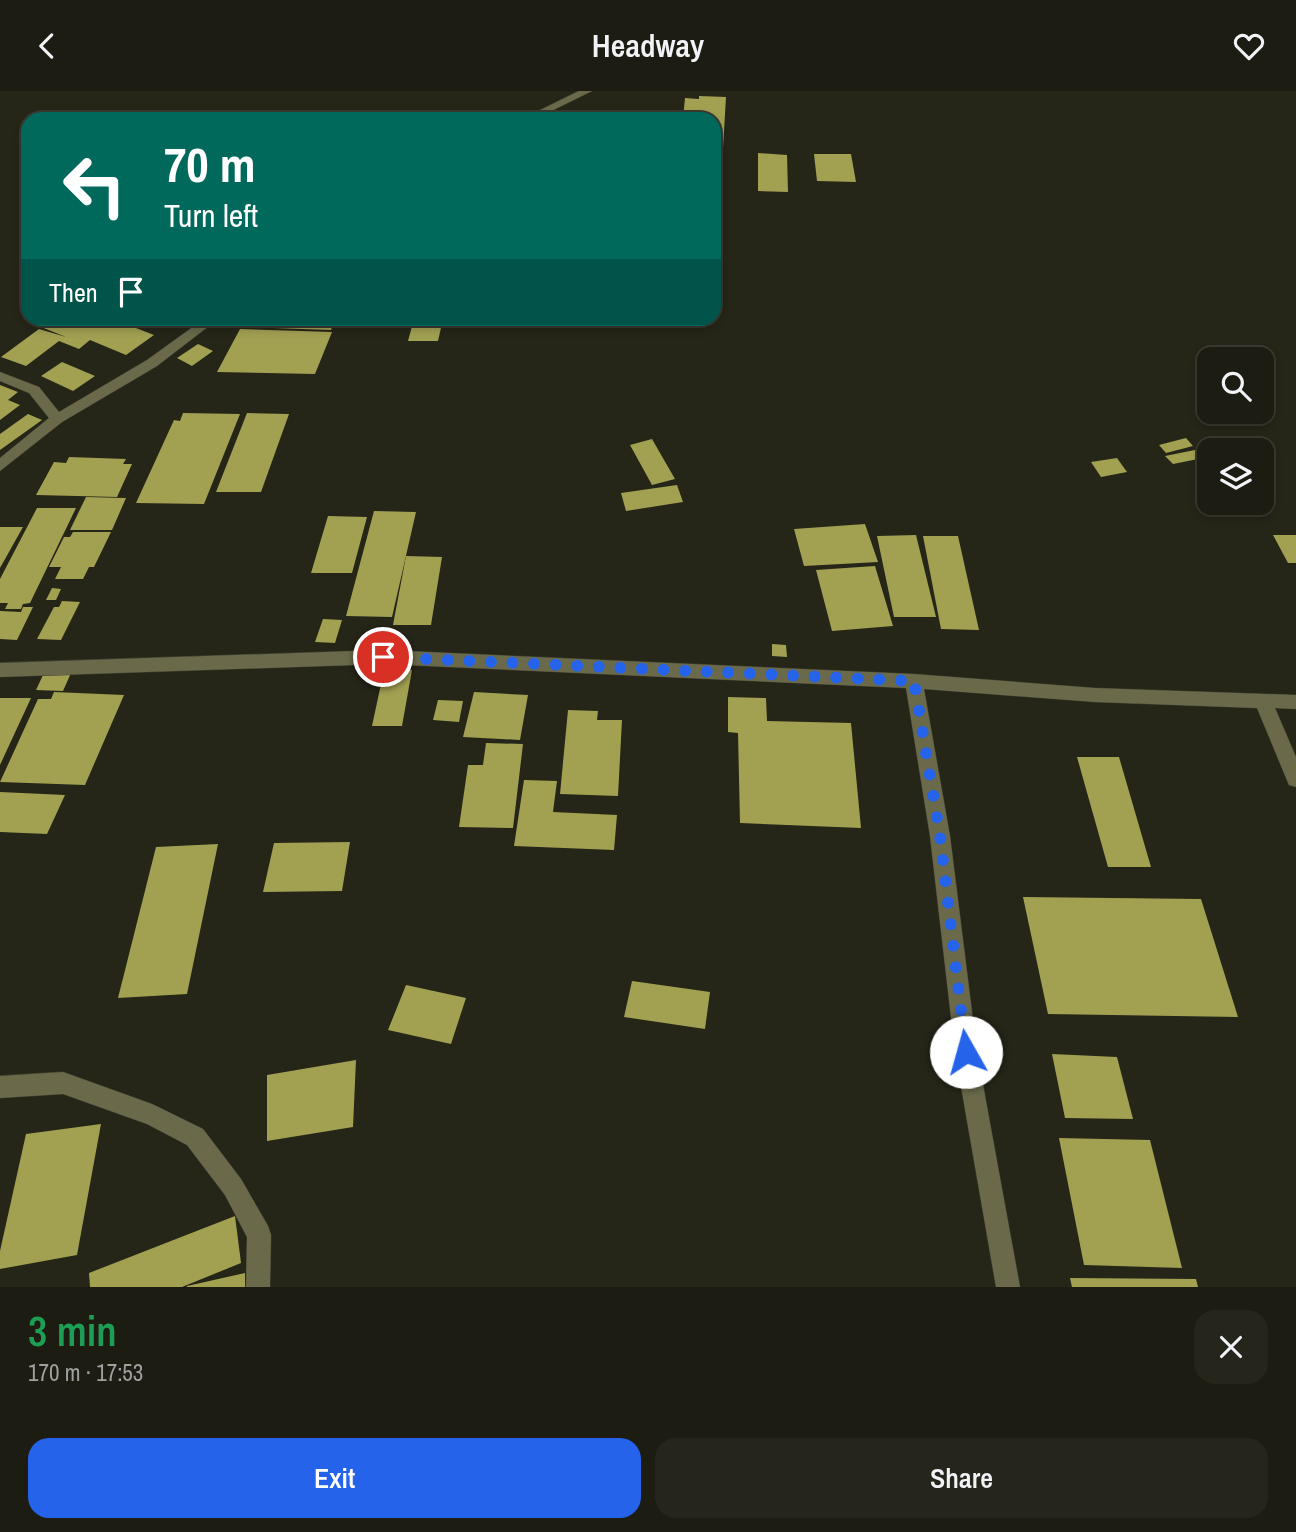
<!DOCTYPE html>
<meta charset="utf-8">
<style>
:root{--surface:#1c1c12;--page:#25251b;--text:#f1f3f6;--muted:#a0a19f;--line:#3a3a32;--accent:#2563eb}
body{margin:0;font-family:"Archivo Narrow",sans-serif;background:var(--page);color:var(--text);height:100vh;display:flex;flex-direction:column;font-size:26px;white-space:nowrap}
*{box-sizing:border-box;margin:0}
p{font-size:23px;color:var(--muted)}
.icon{flex:none;width:38px;height:38px;fill:none;stroke:currentColor;stroke-width:2;stroke-linecap:round;stroke-linejoin:round}
.map{position:relative;height:1196px;overflow:hidden}
.details{display:flex;flex-direction:column;background:var(--surface);flex:1}
.details>*{flex:none}
.banner{position:absolute;left:21px;top:21px;width:700px;height:214px;border-radius:21px;box-shadow:0 4px 10px #0003,0 0 0 2px var(--line);background:#00695c;color:#fff;overflow:hidden}
.buttons{position:absolute;left:1197px;top:256px;display:grid;gap:14px}
.buttons a{display:grid;place-items:center;width:77px;height:77px;border-radius:14px;background:var(--surface);box-shadow:0 4px 10px #0003,0 0 0 2px var(--line);font-size:35px}
.pin{position:absolute;display:grid;place-items:center;width:60px;height:60px;color:#fff;margin:-30px;border:4px solid #fff;border-radius:50%;box-shadow:0 2px 7px #0007}
.me{position:absolute;width:77px;margin:-38px;rotate:353deg;stroke-linejoin:round;filter:drop-shadow(0 0 5px #0008)}
.turn{display:flex;align-items:center;gap:24px;height:147px;padding:0 28px;font-size:32px}
.turn .icon{width:91px;height:91px;stroke-width:2.5}
.turn b{display:block;font-size:49px;line-height:60px}
.then{display:flex;align-items:center;height:66px;padding:0 28px;background:#0003;gap:14px;font-size:26px}
.round{display:grid;place-items:center;flex:none;width:74px;height:74px;border-radius:21px;background:var(--page)}
.headline{display:flex;align-items:center;justify-content:space-between;height:119px;padding:0 28px}
h1{font-size:42px;font-weight:600;line-height:52px;color:#1e9e55}
.button{display:flex;gap:14px;margin-top:auto;padding:14px 28px}
.button a{flex:1;height:80px;border-radius:21px;background:var(--accent);color:#fff;font-size:28px;font-weight:600;line-height:80px;text-align:center}
.button a+a{background:var(--page);color:var(--text)}
header{display:flex;justify-content:space-between;align-items:center;height:91px;padding:0 28px;background:var(--surface);font-size:32px;font-weight:600}
.map>svg:first-child{display:block}
.building{fill:#a2a152}
.lines{fill:none;stroke-linecap:round;stroke-linejoin:round}
.minor-casing{stroke:#404033;stroke-width:1}
.minor{fill:#6a6a4b;fill-rule:evenodd}
.route{stroke:#2563eb;stroke-width:12;stroke-dasharray:0 21.6}
</style>
<header><svg class="icon" aria-label="back" viewBox="0 0 24 24"><path d="M15 5l-7 7 7 7"/></svg>Headway<svg class="icon" aria-label="heart" viewBox="0 0 24 24"><path d="M12 20l-8-8c-3-5 5-10 8-4 3-6 11-1 8 4z"/></svg></header>
<div class="map">
<svg width="1296" height="1196" viewBox="0 0 1296 1196">
<rect width="100%" height="100%" fill="#252518"/>
<!-- building -->
<g class="building">
<path d="M699,5L726,6L723,57H714V28H683L685,7L699,8Z"/>
<path d="M758,62L787,64L788,101L758,100Z"/>
<path d="M814,63H851L856,91L817,90Z"/>
<path d="M52,228H122L118,230L154,244L126,264L90,249L79,258L59,250L26,275L1,266L39,238L66,246L41,236Z"/>
<path d="M244,228H275L271,237L241,236Z"/>
<path d="M277,228H335L331,239L273,237Z"/>
<path d="M414,228H443L438,250H408Z"/>
<path d="M240,238L332,241L315,283L217,281Z"/>
<path d="M198,253L213,260L192,275L177,267Z"/>
<path d="M62,271L95,285L73,300L41,285Z"/>
<path d="M0,294L18,301L8,309L20,314L0,329Z"/>
<path d="M183,322L240,323L204,413L136,412L174,329L180,330Z"/>
<path d="M247,322L289,323L261,401H216Z"/>
<path d="M28,323L42,329L0,359V343Z"/>
<path d="M1186,347L1193,355L1166,362L1159,354Z"/>
<path d="M652,348L675,388L652,394L630,354Z"/>
<path d="M1195,359L1203,367L1173,373L1165,365Z"/>
<path d="M69,366L126,368L123,373H132L117,406L36,404L54,371L66,372Z"/>
<path d="M1117,367L1127,381L1101,386L1091,371Z"/>
<path d="M677,394L683,411L626,420L621,402Z"/>
<path d="M86,406L126,407L112,439H70Z"/>
<path d="M37,417H76L30,512L23,513L21,518H5L8,512H0V488Z"/>
<path d="M374,420L416,421L392,526L346,525Z"/>
<path d="M328,425L367,426L352,482H311Z"/>
<path d="M865,433L878,471L804,475L794,438Z"/>
<path d="M0,436H23L0,477Z"/>
<path d="M73,441H111L94,476H89L83,488H55L61,476H49L64,446H70Z"/>
<path d="M916,444L936,526H894L877,445Z"/>
<path d="M1273,444H1296V472H1288Z"/>
<path d="M923,445H958L979,539L941,538Z"/>
<path d="M406,465L442,466L431,534H393Z"/>
<path d="M875,475L893,535L832,540L816,479Z"/>
<path d="M52,497L61,498L56,509H46Z"/>
<path d="M62,510L80,511L61,549L37,548L54,516H59Z"/>
<path d="M23,516H33L17,549L0,548V520L21,521Z"/>
<path d="M323,528L342,529L335,552L315,551Z"/>
<path d="M772,553L786,554L787,566L772,565Z"/>
<path d="M384,579H412L402,635H372Z"/>
<path d="M44,582H71L63,600L36,599Z"/>
<path d="M54,601L124,604L85,694L0,691L38,608H51Z"/>
<path d="M474,601L528,604L520,649L463,646Z"/>
<path d="M728,606L766,607L767,630L851,632L861,737L740,732L738,642L728,641Z"/>
<path d="M0,607H31L0,674Z"/>
<path d="M438,609L463,610L459,631L433,629Z"/>
<path d="M568,619L598,620L597,629H622L618,705L560,703Z"/>
<path d="M486,652L523,653L513,737L459,736L468,674H483Z"/>
<path d="M1077,666H1119L1151,776H1108Z"/>
<path d="M524,689L557,690L553,721L617,724L614,759L514,755Z"/>
<path d="M0,701L65,704L47,743L0,741Z"/>
<path d="M350,751L342,800L263,801L274,752Z"/>
<path d="M218,753L187,903L118,907L156,756Z"/>
<path d="M1023,806L1201,808L1238,926L1048,923Z"/>
<path d="M632,890L710,901L705,938L624,926Z"/>
<path d="M406,894L466,907L451,953L388,939Z"/>
<path d="M1052,963L1117,966L1133,1028L1065,1027Z"/>
<path d="M356,969L353,1036L267,1050V984Z"/>
<path d="M101,1033L77,1164L0,1178V1160L26,1043Z"/>
<path d="M1059,1047L1150,1049L1182,1177L1084,1174Z"/>
<path d="M235,1125L241,1172L182,1196H90L89,1182Z"/>
<path d="M245,1182V1196H187V1195Z"/>
<path d="M1070,1187L1196,1188L1198,1196H1072Z"/>
</g>
<g class="lines">
<!-- minor casing -->
<g class="minor-casing">
<g id="minor">
<path d="M579,0H592L535,28H522Z"/>
<path d="M25,35L28,36V48L24,47L20,38Z"/>
<path d="M204,228H218L157,275L62,331L0,380V367L49,327L29,302L0,290V281L39,296L59,321L147,269Z"/>
<path d="M383,559L914,583L1095,597L1296,604V618L1275,617L1296,666V696L1289,694L1257,617L1095,611L924,598L950,745L977,961L1020,1196H996L955,961L930,745L906,597L383,573L0,586V572Z"/>
<path d="M63,981L152,1013L203,1038L241,1088L268,1135L271,1144L270,1196H246L247,1146L225,1104L187,1054L147,1033L63,1003L0,1007V985Z"/>
</g>
</g>
<!-- minor -->
<use href="#minor" class="minor"/>
</g>
<g class="lines">
<!-- route -->
<path class="route" d="M383,566L914,590L940,745L966,961"/>
</g>
</svg>
<div class="buttons">
<a><svg class="icon" aria-label="search" viewBox="0 0 24 24"><circle cx="10" cy="10" r="6"/><path d="M15 15l6 6"/></svg></a>
<a><svg class="icon" aria-label="layers" viewBox="0 0 24 24"><path d="M12 4l9 5-9 5-9-5zM3 14l9 5 9-5"/></svg></a>
</div>
<div class="pin" style="left:383px;top:566px;background:#d93025"><svg class="icon" aria-label="arrive" viewBox="0 0 24 24"><path d="M6 21V4h12l-3 4 3 4H6"/></svg></div>
<svg class="me" style="left:966px;top:961px" viewBox="-20 -20 40 40"><circle r="19" fill="#fff"/><path d="M0-13L10 11 0 6-10 11z" fill="#2563eb"/></svg>
<div class="banner">
<div class="turn"><svg class="icon" aria-label="left" viewBox="0 0 24 24"><path d="M17 20v-9H6M10 6l-5 5 5 5"/></svg><div><b>70 m</b>Turn left</div></div>
<div class="then">Then<svg class="icon" aria-label="arrive" viewBox="0 0 24 24"><path d="M6 21V4h12l-3 4 3 4H6"/></svg></div>
</div>
</div>
<section class="details">
<div class="headline"><div><h1>3 min</h1><p>170 m · 17:53</p></div><a class="round"><svg class="icon" aria-label="close" viewBox="0 0 24 24"><path d="M6 6l12 12M18 6L6 18"/></svg></a></div>
<div class="button"><a>Exit</a><a>Share</a></div>
</section>
